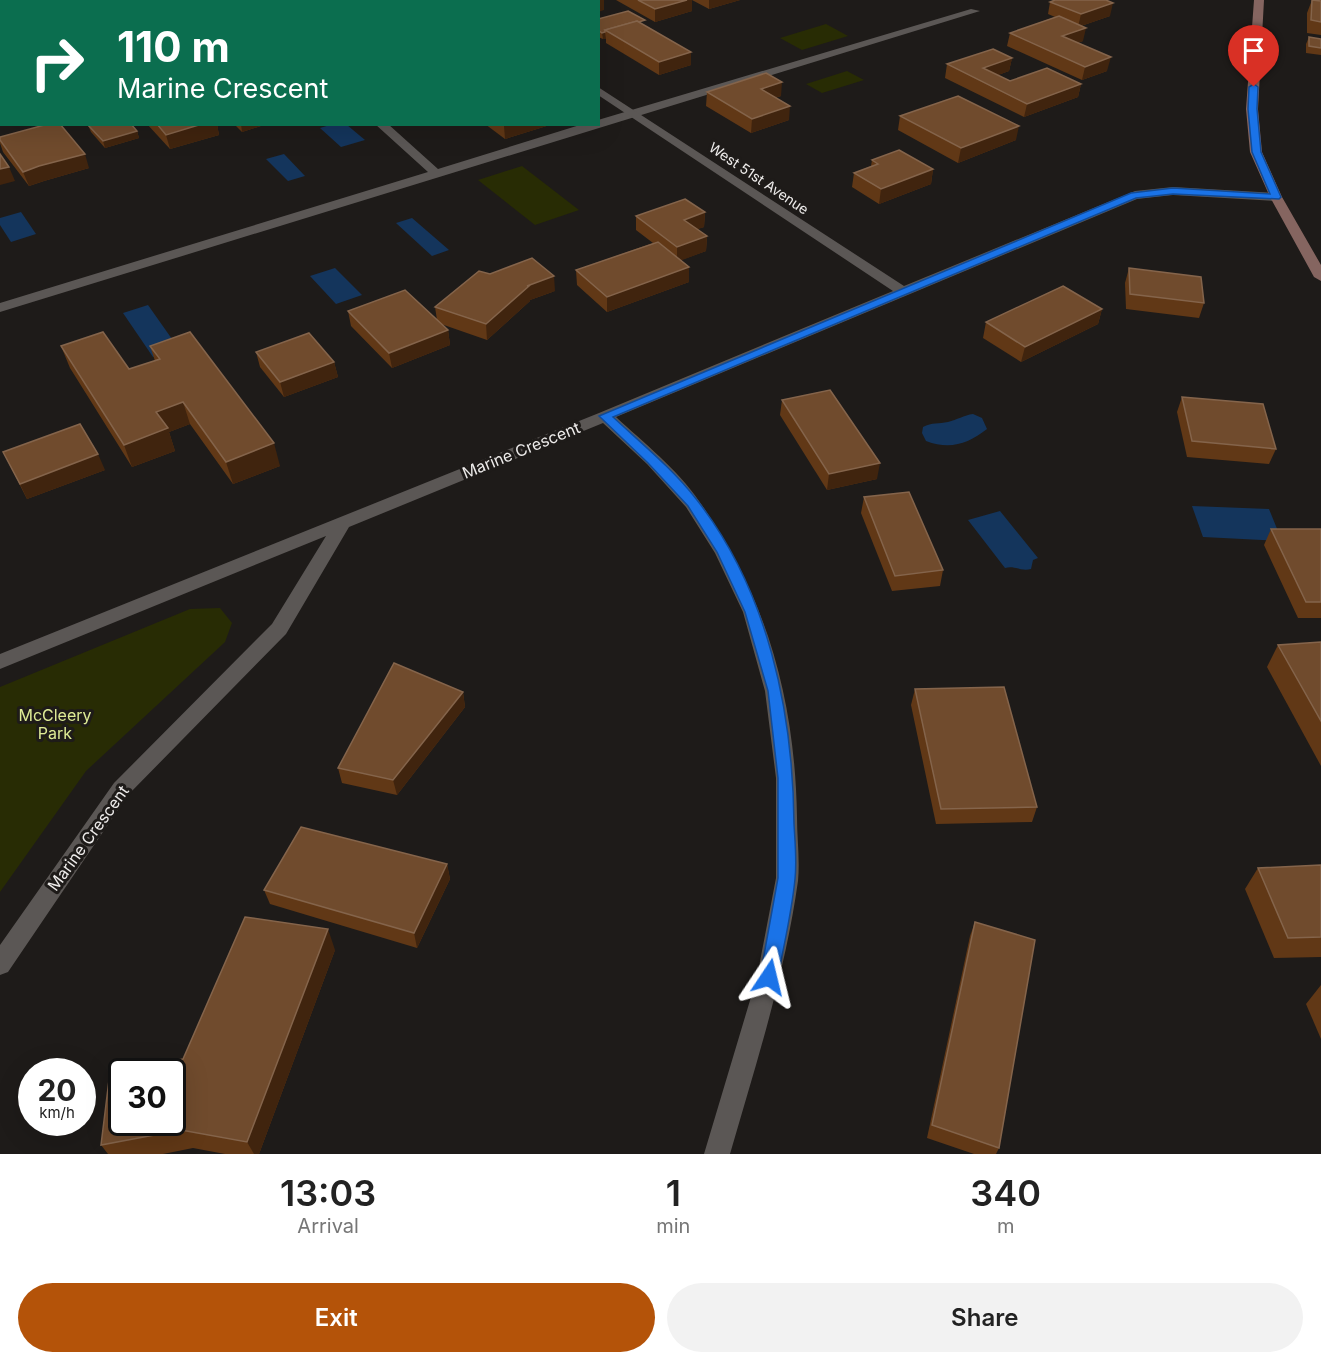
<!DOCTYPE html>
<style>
:root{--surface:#fff;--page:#f2f2f2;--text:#222;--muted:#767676;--accent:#b45309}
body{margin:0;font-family:Inter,sans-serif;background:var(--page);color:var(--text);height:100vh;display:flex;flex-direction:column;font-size:22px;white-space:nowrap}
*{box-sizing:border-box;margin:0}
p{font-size:20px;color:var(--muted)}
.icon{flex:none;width:33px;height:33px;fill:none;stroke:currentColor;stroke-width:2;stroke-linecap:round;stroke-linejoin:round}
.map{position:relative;height:1154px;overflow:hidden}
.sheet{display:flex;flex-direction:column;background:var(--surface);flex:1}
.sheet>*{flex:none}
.banner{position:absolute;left:0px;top:0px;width:600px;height:126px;box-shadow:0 6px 24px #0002;background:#0b6e4f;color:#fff;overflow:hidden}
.speed{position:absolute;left:18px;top:1058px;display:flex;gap:12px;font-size:30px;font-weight:700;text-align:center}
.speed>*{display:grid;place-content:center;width:78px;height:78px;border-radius:50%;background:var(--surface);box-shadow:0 6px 24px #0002;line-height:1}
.speed small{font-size:15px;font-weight:400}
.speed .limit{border:3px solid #111;border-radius:9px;background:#fff;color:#111}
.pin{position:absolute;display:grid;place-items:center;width:51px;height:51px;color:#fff;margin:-62px -26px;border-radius:50% 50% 50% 0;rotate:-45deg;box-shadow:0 0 6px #0007}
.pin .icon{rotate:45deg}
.me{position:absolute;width:66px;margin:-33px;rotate:10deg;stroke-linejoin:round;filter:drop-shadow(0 0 4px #0008)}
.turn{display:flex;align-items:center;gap:21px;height:126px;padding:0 18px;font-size:27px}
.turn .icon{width:78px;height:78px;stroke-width:2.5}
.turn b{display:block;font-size:42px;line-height:51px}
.eta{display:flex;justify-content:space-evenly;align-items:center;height:102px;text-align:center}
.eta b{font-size:36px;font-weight:600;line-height:42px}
.action{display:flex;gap:12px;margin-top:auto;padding:12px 18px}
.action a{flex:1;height:69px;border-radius:36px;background:var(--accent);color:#fff;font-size:24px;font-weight:600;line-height:69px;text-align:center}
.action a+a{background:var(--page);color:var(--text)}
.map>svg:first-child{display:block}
.green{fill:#282c04}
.water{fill:#14355c}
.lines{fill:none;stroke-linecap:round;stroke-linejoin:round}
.service{fill:#5b5755;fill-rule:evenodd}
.minor{fill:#5b5755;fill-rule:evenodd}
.secondary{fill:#856560;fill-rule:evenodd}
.wall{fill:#613816}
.shaded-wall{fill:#40240e}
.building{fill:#704b2d;stroke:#84644b;stroke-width:1.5;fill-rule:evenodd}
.route{fill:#1a73e8;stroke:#114b97;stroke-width:1.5}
.labels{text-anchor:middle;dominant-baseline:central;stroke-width:6;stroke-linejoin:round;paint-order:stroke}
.far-street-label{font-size:14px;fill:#eeeceb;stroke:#1e1b19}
.street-label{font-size:16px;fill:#eeeceb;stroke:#1e1b19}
.park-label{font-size:16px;fill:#deeb95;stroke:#1e1b19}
</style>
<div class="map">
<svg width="1321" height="1154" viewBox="0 0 1321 1154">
<rect width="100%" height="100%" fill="#1e1b19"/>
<!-- green -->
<g class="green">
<path d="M826,24L848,36L802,50L780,38Z"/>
<path d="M847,71L864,80L822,93L806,84Z"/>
<path d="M522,166L579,210L535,225L478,180Z"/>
<path d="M220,608L232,623L225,642L86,771L0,892V687L190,609Z"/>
</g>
<!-- water -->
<g class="water">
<path d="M333,124L347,125L365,140L341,147L320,128Z"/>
<path d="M284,154L305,176L288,181L266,159Z"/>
<path d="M21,212L36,234L11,242L0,225V218Z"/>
<path d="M412,218L449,250L432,256L396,223Z"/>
<path d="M335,268L362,295L336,304L310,276Z"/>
<path d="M148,305L179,349L153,357L123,313Z"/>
<path d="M973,414L982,418L987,429C968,444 950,450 926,441L922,433L923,427C932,422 939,424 948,422C957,420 964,415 973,414Z"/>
<path d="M1192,506L1269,509L1282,541L1203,537Z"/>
<path d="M1000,511L1038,558L1033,560L1031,569C1021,572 1015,565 1005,568L968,520Z"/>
</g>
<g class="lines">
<!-- service -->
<g class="service">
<path d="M166,0H182L165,2Z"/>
<path d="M235,0H246L247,2H236Z"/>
<path d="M971,9L980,11L0,312V303L428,172L375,124H388L438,169L583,124H598V120Z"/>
<rect x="0" y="36" width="2" height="6"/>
</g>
<!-- minor -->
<g class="minor">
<path d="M434,0H445L446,2H435Z"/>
<path d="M468,0H479L467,2Z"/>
<path d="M598,87L904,286L1135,191L1173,187L1276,193L1282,197L1276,201L1173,195L1137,199L616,417C644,443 677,469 699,501C767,597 795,700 797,817C797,838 800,860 798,881C785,974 756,1064 730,1154H704L757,977L776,878V778L765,691L743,612L715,553L686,507L647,464L603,423L349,527L286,634L128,795L8,972L0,975V945L114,783L272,624L326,536L0,669V654L599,413L893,291L598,95Z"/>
<path d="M0,108H2L0,115Z"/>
</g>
<!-- secondary -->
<path class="secondary" d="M1254,0H1264L1258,109L1262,152L1282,197L1321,265V281L1314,277L1270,197L1250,152L1246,109Z"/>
</g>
<!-- wall -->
<g class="wall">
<path d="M616,0H740L709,9L692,0V11L655,22Z"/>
<path d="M1312,0H1321V35L1307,33V13Z"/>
<path d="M1050,2L1110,16L1081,26L1083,41L1077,43L1107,71L1082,80L1007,46L1010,33L1055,17L1048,14Z"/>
<path d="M598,19L645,26L691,65L659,75L606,43V39H603L598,37Z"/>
<path d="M1309,37L1321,39V55L1306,53V44Z"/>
<path d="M1012,58L1009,71L998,75L1010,81L1081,84L1078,97L1024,117L945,78L947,64Z"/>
<path d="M707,92L781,96L775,98L789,120L751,133L706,106Z"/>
<path d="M900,116L1016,140L958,163L898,130Z"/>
<path d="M147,124H217L219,135L170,149Z"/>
<path d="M234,124H267L242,132Z"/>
<path d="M485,124H553L505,139Z"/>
<path d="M88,125L137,131L139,138L105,148L91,132Z"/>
<path d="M0,137L89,168L44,181L29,186L3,152L0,143Z"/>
<path d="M872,160L933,169L931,184L879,204L852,187L854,173L871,166Z"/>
<path d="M705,212L704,227L697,229L707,236L706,251L681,260L689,267V282L607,312L577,285L576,270L653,243L636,230V216Z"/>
<path d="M1129,268L1204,303L1199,318L1126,309L1125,283Z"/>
<path d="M555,291L530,300V301L487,340L441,324L448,330L450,345L392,368L351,326L348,311L437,320L435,307Z"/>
<path d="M1102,309L1098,324L1021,362L983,338L986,322Z"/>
<path d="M61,346L129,369L155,361L150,346L280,466L233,484L190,424L169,432L175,451L132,467L70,368Z"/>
<path d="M256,352L334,362L338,377L284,397L260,367Z"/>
<path d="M1182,397L1276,449L1269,464L1187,457L1177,412Z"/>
<path d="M782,400L877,479L827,490L780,415Z"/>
<path d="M3,452L105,470L27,499Z"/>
<path d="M864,497L943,570L940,586L892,591L861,513Z"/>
<path d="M1271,529H1321V618H1298L1264,545Z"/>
<path d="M1321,642V766L1267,667L1278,645Z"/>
<path d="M915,689L1037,807L1032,822L936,824L911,705Z"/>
<path d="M463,692L465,707L397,795L342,783L338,768Z"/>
<path d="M447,864L450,879L417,948L270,904L264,890Z"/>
<path d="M1321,865V957L1274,958L1245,889L1258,868Z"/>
<path d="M975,922L999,1148L996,1154H974L927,1138L970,936Z"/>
<path d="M335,950L259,1154H225L193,1148L163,1154H108L101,1145L183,1059Z"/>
<path d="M1321,985V1039L1306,1004Z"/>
</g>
<!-- shaded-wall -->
<g class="shaded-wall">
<path d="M262,0H279L273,2H262Z"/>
<path d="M342,0H369L363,2H336Z"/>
<path d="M594,0H604V10L598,12V2H588Z"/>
<path d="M683,0H692V11L655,22V9Z"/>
<path d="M709,0H740L709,9Z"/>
<path d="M1113,3L1110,16L1078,27L1081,14Z"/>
<path d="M1086,28L1083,41L1059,49L1062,36Z"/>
<path d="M605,32L606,39H603L602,33Z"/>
<path d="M691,52V65L659,75V62Z"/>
<path d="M1111,57L1107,71L1082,80L1085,67Z"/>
<path d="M1012,58L1009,71L981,81L983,68Z"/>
<path d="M782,82L781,96L760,103L761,89Z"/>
<path d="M1081,84L1078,97L1024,117L1027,104Z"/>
<path d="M790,106L789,120L751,133L752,119Z"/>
<path d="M202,124H217L219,135L170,149L166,135Z"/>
<path d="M241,124H267L242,132Z"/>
<path d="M507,124H553L505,139L504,126Z"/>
<path d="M1019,126L1016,140L958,163L961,148Z"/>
<path d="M137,131L139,138L105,148L103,141Z"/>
<path d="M85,154L89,168L44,181L29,186L23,172L39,166Z"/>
<path d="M9,167L15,181L0,185V169Z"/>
<path d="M933,169L931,184L879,204L881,189Z"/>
<path d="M705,212L704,227L684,234V220Z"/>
<path d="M707,236L706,251L677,262V247Z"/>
<path d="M689,267V282L607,312V297Z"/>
<path d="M554,276L555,291L530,300V301L487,340L486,324L527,286Z"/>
<path d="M1102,309L1098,324L1021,362L1025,347Z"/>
<path d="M448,330L450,345L392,368L389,353Z"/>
<path d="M334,362L338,377L284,397L280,382Z"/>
<path d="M183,402L190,424L169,432L175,451L132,467L124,445L156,412Z"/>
<path d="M274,443L280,466L233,484L226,462Z"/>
<path d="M98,454L105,470L27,499L20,484Z"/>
<path d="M880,463L877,479L827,490L829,474Z"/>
<path d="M463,692L465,707L397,795L393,780Z"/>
<path d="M447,864L450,879L417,948L414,933Z"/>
<path d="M328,929L335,950L259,1154H254L247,1142Z"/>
</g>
<!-- building -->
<g class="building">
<path d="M14,0H41L42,1L15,2Z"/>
<path d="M198,0H237L239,2H200Z"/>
<path d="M284,0H300L302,2H278Z"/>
<path d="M324,0H342L336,2H326Z"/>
<path d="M540,0H594L588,2H543Z"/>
<path d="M638,0H687L655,9Z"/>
<path d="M1055,0H1106L1113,3L1081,14L1050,2Z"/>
<path d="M1312,0L1321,1V22L1311,20Z"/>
<path d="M628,11L645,20L639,22L637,21L605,30V32L602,33L598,30V19Z"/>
<path d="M1059,16L1086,28L1062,36L1111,57L1085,67L1010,33Z"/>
<path d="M637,21L691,52L659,62L605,30Z"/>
<path d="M1309,37L1321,39V48L1309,46Z"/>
<path d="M993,49L1012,58L983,68L1010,81L1047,68L1081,84L1027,104L947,64Z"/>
<path d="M766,73L782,82L761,89L790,106L752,119L707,92Z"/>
<path d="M958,96L1019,126L961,148L900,116Z"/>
<path d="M48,124H60L85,154L39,166L23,172L0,140V137Z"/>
<path d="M91,124H131L137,131L103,141L88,125Z"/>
<path d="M157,124H202L166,135Z"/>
<path d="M899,150L933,169L881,189L854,173L878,164L872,160Z"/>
<path d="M0,154L9,167L0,169Z"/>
<path d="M685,199L705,212L684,220L707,236L677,247L636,216Z"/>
<path d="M658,242L689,267L607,297L576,270Z"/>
<path d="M532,258L554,276L527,286H529L486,324L435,307L479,271L490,274Z"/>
<path d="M1129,268L1201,277L1204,303L1130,294Z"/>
<path d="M1063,286L1102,309L1025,347L986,322Z"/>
<path d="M405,290L448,330L389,353L348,311Z"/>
<path d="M103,332L129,369L160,359L150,346L190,332L274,443L226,462L183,402L156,412L168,428L124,445L61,346Z"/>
<path d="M309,333L334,362L280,382L256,352Z"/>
<path d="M830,390L880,463L829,474L782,400Z"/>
<path d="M1182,397L1263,404L1276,449L1192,441Z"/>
<path d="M80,424L98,454L20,484L3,452Z"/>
<path d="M909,492L943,570L895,576L864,497Z"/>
<path d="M1271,529H1321V602H1306Z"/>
<path d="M1321,642V721L1278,645Z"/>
<path d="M394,663L463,692L393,780L338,768Z"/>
<path d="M1004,687L1037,807L941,809L915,689Z"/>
<path d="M301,827L447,864L414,933L264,890Z"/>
<path d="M1321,865V937L1288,938L1258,868Z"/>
<path d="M245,917L328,929L247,1142L181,1130L101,1145L110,1072L183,1059ZM122,1071H172V1122H122Z"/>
<path d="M975,922L1035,940L999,1148L932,1125Z"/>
</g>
<!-- route -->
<path class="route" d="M1254,84L1258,87L1257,109L1261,152L1281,197L1279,199L1173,194L1136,198L613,417C641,443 673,469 697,500C768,591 793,711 794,824C795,842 797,861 795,879C792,911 784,944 778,977L775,983L769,985L763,983L760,977L778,878V778L768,691L745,612L717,552L688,506L648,463L599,416L1131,193L1173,188L1270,194L1252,152L1248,109L1249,87Z"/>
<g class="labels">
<!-- far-street labels -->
<g class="far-street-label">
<text transform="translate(759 178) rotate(34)">West 51st Avenue</text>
</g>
<!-- street labels -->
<g class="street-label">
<text transform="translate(521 450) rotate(-22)">Marine Crescent</text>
<text transform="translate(88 838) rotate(-54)">Marine Crescent</text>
</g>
<!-- park labels -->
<g class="park-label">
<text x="55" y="715">McCleery<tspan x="55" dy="18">Park</tspan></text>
</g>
</g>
</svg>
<div class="speed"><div>20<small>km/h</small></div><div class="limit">30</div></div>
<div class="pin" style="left:1254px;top:87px;background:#d93025"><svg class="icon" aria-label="arrive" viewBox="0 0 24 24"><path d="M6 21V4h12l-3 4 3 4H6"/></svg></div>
<svg class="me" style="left:769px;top:977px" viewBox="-20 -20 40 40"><path d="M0-17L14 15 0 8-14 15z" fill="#1a73e8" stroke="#fff" stroke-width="4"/></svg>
<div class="banner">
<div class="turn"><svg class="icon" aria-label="right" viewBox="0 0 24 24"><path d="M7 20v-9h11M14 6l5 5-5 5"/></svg><div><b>110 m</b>Marine Crescent</div></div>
</div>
</div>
<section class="sheet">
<div class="eta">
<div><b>13:03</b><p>Arrival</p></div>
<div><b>1</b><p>min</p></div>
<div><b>340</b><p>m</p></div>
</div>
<div class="action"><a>Exit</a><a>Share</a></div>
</section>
